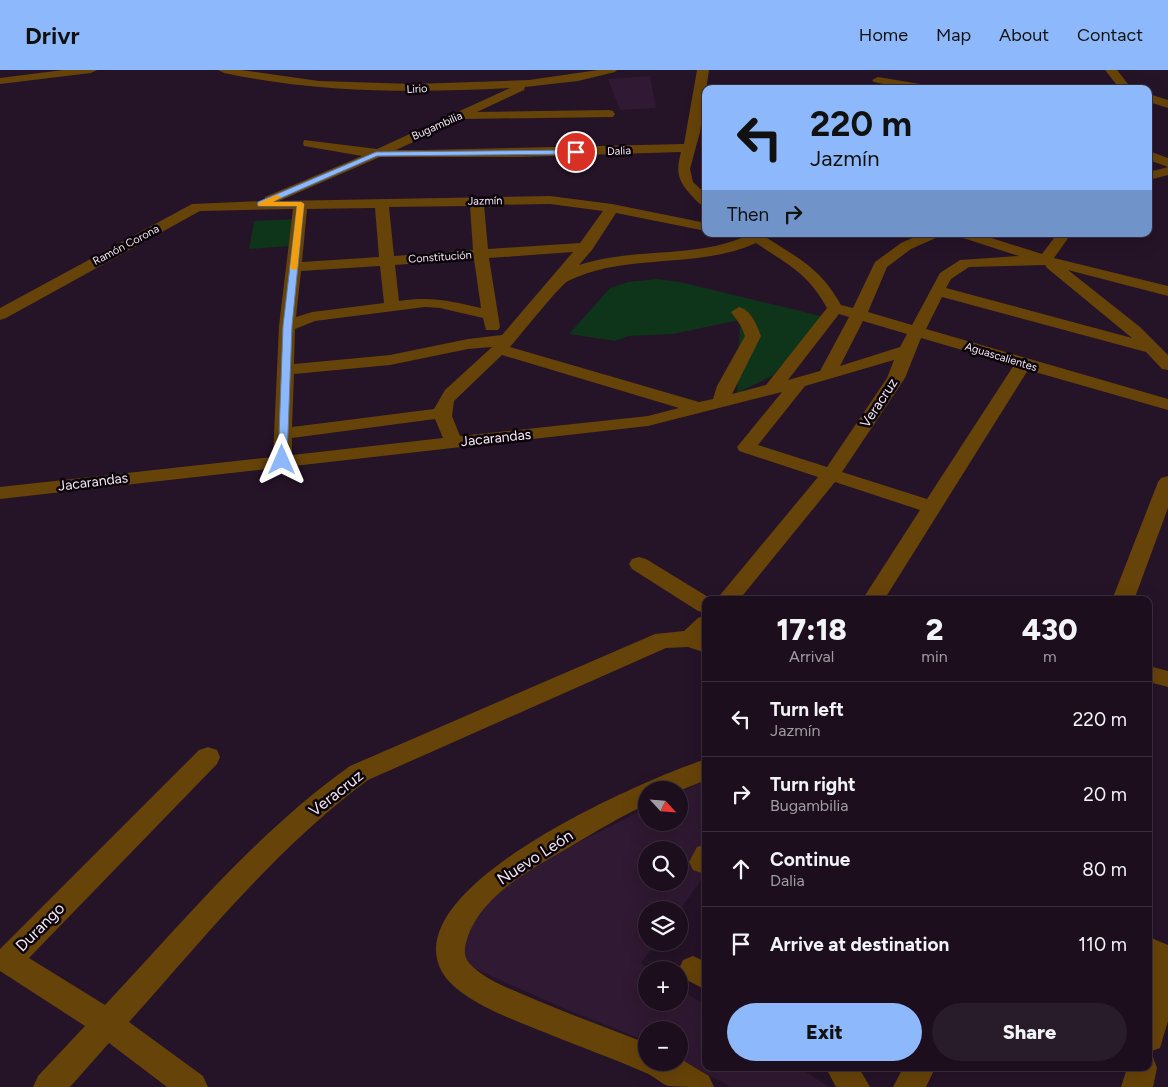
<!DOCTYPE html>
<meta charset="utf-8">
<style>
:root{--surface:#1c0e1d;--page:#291c2a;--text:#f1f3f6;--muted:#a09ca4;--line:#3a2e3b;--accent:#8db9fc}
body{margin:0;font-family:Figtree,sans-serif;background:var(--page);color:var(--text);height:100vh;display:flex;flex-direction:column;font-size:19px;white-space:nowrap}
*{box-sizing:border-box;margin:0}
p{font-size:16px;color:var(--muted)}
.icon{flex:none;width:28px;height:28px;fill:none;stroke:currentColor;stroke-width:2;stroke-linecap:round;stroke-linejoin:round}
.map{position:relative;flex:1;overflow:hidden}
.panel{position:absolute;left:702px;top:526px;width:450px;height:475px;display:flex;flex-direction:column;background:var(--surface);border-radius:10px;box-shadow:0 5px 20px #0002,0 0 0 1px var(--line)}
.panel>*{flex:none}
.hud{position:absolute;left:702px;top:15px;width:450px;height:152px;border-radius:10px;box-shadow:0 5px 20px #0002,0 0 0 1px var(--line);background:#8db9fc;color:#111;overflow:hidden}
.needle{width:32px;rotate:116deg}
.fabs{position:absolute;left:638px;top:711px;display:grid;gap:10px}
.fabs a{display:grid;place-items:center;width:50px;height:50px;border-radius:50%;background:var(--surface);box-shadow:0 5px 20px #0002,0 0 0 1px var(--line);font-size:25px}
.pin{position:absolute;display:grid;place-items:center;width:42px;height:42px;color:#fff;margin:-21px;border:2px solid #fff;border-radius:50%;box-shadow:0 1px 5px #0007}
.me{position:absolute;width:55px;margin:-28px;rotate:0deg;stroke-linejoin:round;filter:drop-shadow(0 0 4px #0008)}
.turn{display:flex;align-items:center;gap:18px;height:105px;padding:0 25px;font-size:22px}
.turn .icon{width:65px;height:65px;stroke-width:2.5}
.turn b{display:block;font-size:35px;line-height:42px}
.then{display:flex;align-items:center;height:48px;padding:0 25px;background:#0003;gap:10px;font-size:19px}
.eta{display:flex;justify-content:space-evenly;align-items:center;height:85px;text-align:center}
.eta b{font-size:30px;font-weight:800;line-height:35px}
.primary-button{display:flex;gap:10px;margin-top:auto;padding:10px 25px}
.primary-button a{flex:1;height:58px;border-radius:30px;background:var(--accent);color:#111;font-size:20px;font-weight:800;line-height:58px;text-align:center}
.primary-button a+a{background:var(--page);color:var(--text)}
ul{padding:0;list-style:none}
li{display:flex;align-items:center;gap:15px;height:75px;padding:0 25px;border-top:1px solid var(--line)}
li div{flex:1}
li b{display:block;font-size:19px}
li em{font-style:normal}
header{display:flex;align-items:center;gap:30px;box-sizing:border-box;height:70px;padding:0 25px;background:var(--accent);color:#111}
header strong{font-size:24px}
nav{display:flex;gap:28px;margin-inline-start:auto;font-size:18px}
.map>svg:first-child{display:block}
.built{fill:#301932;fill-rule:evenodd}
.green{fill:#0e3419}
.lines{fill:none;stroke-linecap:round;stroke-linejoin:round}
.street{fill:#664308;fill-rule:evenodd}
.route{fill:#8db9fc;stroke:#5c78a4}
.slow{fill:#f59e0b}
.labels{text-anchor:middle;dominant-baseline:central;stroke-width:5;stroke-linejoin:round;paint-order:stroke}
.far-street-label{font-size:11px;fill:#f3e6f4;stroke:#0a040a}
.street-label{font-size:14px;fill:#f3e6f4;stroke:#0a040a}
.near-street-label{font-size:16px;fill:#f3e6f4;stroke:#0a040a}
</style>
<header>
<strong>Drivr</strong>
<nav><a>Home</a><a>Map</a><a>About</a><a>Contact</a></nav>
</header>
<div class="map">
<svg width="1168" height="1017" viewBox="0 0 1168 1017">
<rect width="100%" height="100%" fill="#251327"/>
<!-- built -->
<g class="built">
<path d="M650,6L656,38L620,40L608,9Z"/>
<path d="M706,710V767L691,791L706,803L679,841L646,840V872L656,873L641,893L652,900H646V932H679V918L706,936V998H800L829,1017H731L679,989V960H646V971L565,939L446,886L466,837L513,806L646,738V752H679V723ZM646,780H679V812H646Z"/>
</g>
<!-- green -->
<g class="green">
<path d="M294,149L291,176L249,179L254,151Z"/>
<path d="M657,209L680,212L825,247L772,306L737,323L740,250L673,264L629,266L615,271L569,264L610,218L628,212Z"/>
</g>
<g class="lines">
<!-- street -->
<g class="street">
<path d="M63,0H97L91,3L0,14V8Z"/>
<path d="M218,0H241L319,11L414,14L529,10L598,0H617L615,2L578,11L525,17L524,20L477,42L609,40L613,41L615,44L613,47L463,49L396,80H425L684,74L697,0H709L700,62L690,99L693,112L706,124V136C699,135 696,130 691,125C677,110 676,101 681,82L521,87H380L279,131L550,126L612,134L706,153V161L616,143L592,180L579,195C633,177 695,189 746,166L745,164H770L767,168C800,189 821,199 841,235L853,238L875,192L901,173L921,164H940L938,167L911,179L887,197L868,242L912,255L940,203L960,190L1019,186L960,167L958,164H979L1042,184L1057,164H1071L1054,188L1168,216V226L1068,200L1140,257L1168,285V300L1162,299L1146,282L942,227L926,259L1168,329V340L1028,300L884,530H862L920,440L835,412L739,530H716L818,407L739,381L737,377L782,322L648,356L0,429V417L273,387L279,256L293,139L200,141L6,248L0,250V238L192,134L264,131L265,127L362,86L304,76L303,73L304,70L377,79L510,18C414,23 319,23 224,3ZM550,134L603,141L580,173L488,179L484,135ZM470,136L473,180L394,186L389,137ZM375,138L379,187L302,192L307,139ZM756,173C787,194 808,203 827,238L766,315L732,324L761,266C757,255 751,240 739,237L731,242L741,256L745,266L717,316L713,329L699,332L510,277C520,266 560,215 568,211C627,182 697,200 756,173ZM573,182L502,265L468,269L390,285L294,294L295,259L315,251L425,237L440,238L483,248L486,260H498L500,257L489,188ZM474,189L481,238C451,231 431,226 399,231L395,195ZM1045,195L1047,198L1132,268L946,218L951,209L969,197ZM380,196L384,233L312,242L296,247L301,201ZM839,244L849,247L820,301L788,310ZM863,251L907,264L900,277L840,296ZM921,268L1014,295L927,429L842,402L905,308ZM492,277L445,320L434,339L292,357L294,304L390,295L468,279ZM502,285L679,338L648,346L460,366L452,346L454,331ZM894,290L887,308L827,397L758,375L805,316ZM435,349L443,368L292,385V368Z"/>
<path d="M1105,0H1117L1132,19H1120Z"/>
<path d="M878,7L926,15L932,19H906L874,12L872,10Z"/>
<path d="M1149,24L1168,30V38L1149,32Z"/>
<path d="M1149,81L1168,88V97L1149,90Z"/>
<path d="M1168,97V105L1149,110V102Z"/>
<path d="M1168,406V438L1134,530H1112L1158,412L1161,408Z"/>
<path d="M639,487L646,489L713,530H706V543L698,541L632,499L629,494L632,489Z"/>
<path d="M706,545V583L688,577L666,578L368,710C277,777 204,868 129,952L203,1006L208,1017H167L109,973L70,1017H33L38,1006L85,956L0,901V879L199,680L208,677L217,680L220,687L217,694L29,888L105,935C182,853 257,762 350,696L655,564L684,561L698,548Z"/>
<path d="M1149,596L1168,601V617L1149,612Z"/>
<path d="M706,689V710L679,721L646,720V735C621,746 597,761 573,775C534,798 478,825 466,873C464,880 464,888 470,894C483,908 505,917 522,924C563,942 605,957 646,973V992H679V988L709,1006L714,1017C702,1017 678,1017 668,1016C660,1013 654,1006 646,1003C615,989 583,978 551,965C520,952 459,932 442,902C394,816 648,708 706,689Z"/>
<path d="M706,774V802L702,803L693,800L689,792L697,777Z"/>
<path d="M1149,867L1168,875V951L1160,978L1149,982V908L1152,895L1149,894Z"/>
<path d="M693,886L706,892V920L683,908L679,899L683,890Z"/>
<path d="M1149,986L1153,987L1157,998L1153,1017H1121L1127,998H1149Z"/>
<path d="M826,998H859L870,1017H836Z"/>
<path d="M903,998H935L926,1017H893Z"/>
</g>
</g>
<!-- route -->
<path class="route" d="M576,80L579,84L377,86L272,132H301L304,134L292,256L287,390L278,393L283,256L297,136H258V132L376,82Z"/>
<!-- slow -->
<path class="slow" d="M276,125L282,127L273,132H301L304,134L297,200L290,199L297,136H260L257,134Z"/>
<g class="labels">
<!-- far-street labels -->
<g class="far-street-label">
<text transform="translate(417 19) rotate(-3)">Lirio</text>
<text transform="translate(437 56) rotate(-24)">Bugambilia</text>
<text transform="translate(619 81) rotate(-2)">Dalia</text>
<text transform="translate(485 131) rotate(-1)">Jazmín</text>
<text transform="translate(126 175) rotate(-28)">Ramón Corona</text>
<text transform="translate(440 187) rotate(-4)">Constitución</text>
<text transform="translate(1001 287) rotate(17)">Aguascalientes</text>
</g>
<!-- street labels -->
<g class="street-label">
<text transform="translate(879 333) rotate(-57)">Veracruz</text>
<text transform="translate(496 368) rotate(-6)">Jacarandas</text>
<text transform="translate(93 412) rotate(-7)">Jacarandas</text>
</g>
<!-- near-street labels -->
<g class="near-street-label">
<text transform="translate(336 723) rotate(-38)">Veracruz</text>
<text transform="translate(535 787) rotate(-33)">Nuevo León</text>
<text transform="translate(40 857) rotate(-45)">Durango</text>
</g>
</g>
</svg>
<div class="fabs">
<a><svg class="needle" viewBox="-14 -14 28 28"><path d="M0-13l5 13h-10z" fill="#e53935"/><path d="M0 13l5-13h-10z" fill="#a09ca4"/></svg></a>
<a><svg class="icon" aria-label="search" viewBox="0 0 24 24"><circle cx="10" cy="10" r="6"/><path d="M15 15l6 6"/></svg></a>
<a><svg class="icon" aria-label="layers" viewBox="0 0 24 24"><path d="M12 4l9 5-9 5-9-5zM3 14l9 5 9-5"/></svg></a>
<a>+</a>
<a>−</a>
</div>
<div class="pin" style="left:576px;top:82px;background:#d93025"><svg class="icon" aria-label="arrive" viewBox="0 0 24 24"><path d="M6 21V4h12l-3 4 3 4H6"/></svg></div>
<svg class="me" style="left:282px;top:390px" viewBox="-20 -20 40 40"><path d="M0-17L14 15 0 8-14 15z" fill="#8db9fc" stroke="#fff" stroke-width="4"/></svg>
<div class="hud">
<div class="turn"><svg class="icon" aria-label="left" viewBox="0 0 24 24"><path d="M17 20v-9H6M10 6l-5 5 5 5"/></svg><div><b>220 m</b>Jazmín</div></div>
<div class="then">Then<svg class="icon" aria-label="right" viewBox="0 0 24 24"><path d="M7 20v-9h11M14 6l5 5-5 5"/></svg></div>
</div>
<section class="panel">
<div class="eta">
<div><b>17:18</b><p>Arrival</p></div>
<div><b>2</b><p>min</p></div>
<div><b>430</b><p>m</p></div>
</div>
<ul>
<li><svg class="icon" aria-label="left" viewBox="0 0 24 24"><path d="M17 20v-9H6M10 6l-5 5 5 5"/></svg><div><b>Turn left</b><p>Jazmín</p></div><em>220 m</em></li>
<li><svg class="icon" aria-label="right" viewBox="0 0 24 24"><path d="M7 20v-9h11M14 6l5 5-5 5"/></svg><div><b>Turn right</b><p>Bugambilia</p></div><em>20 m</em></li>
<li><svg class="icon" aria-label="ahead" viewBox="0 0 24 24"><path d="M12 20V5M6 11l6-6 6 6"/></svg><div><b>Continue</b><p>Dalia</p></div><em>80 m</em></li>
<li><svg class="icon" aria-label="arrive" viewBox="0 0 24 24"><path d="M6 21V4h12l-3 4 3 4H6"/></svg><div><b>Arrive at destination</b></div><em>110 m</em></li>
</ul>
<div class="primary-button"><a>Exit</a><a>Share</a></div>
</section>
</div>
